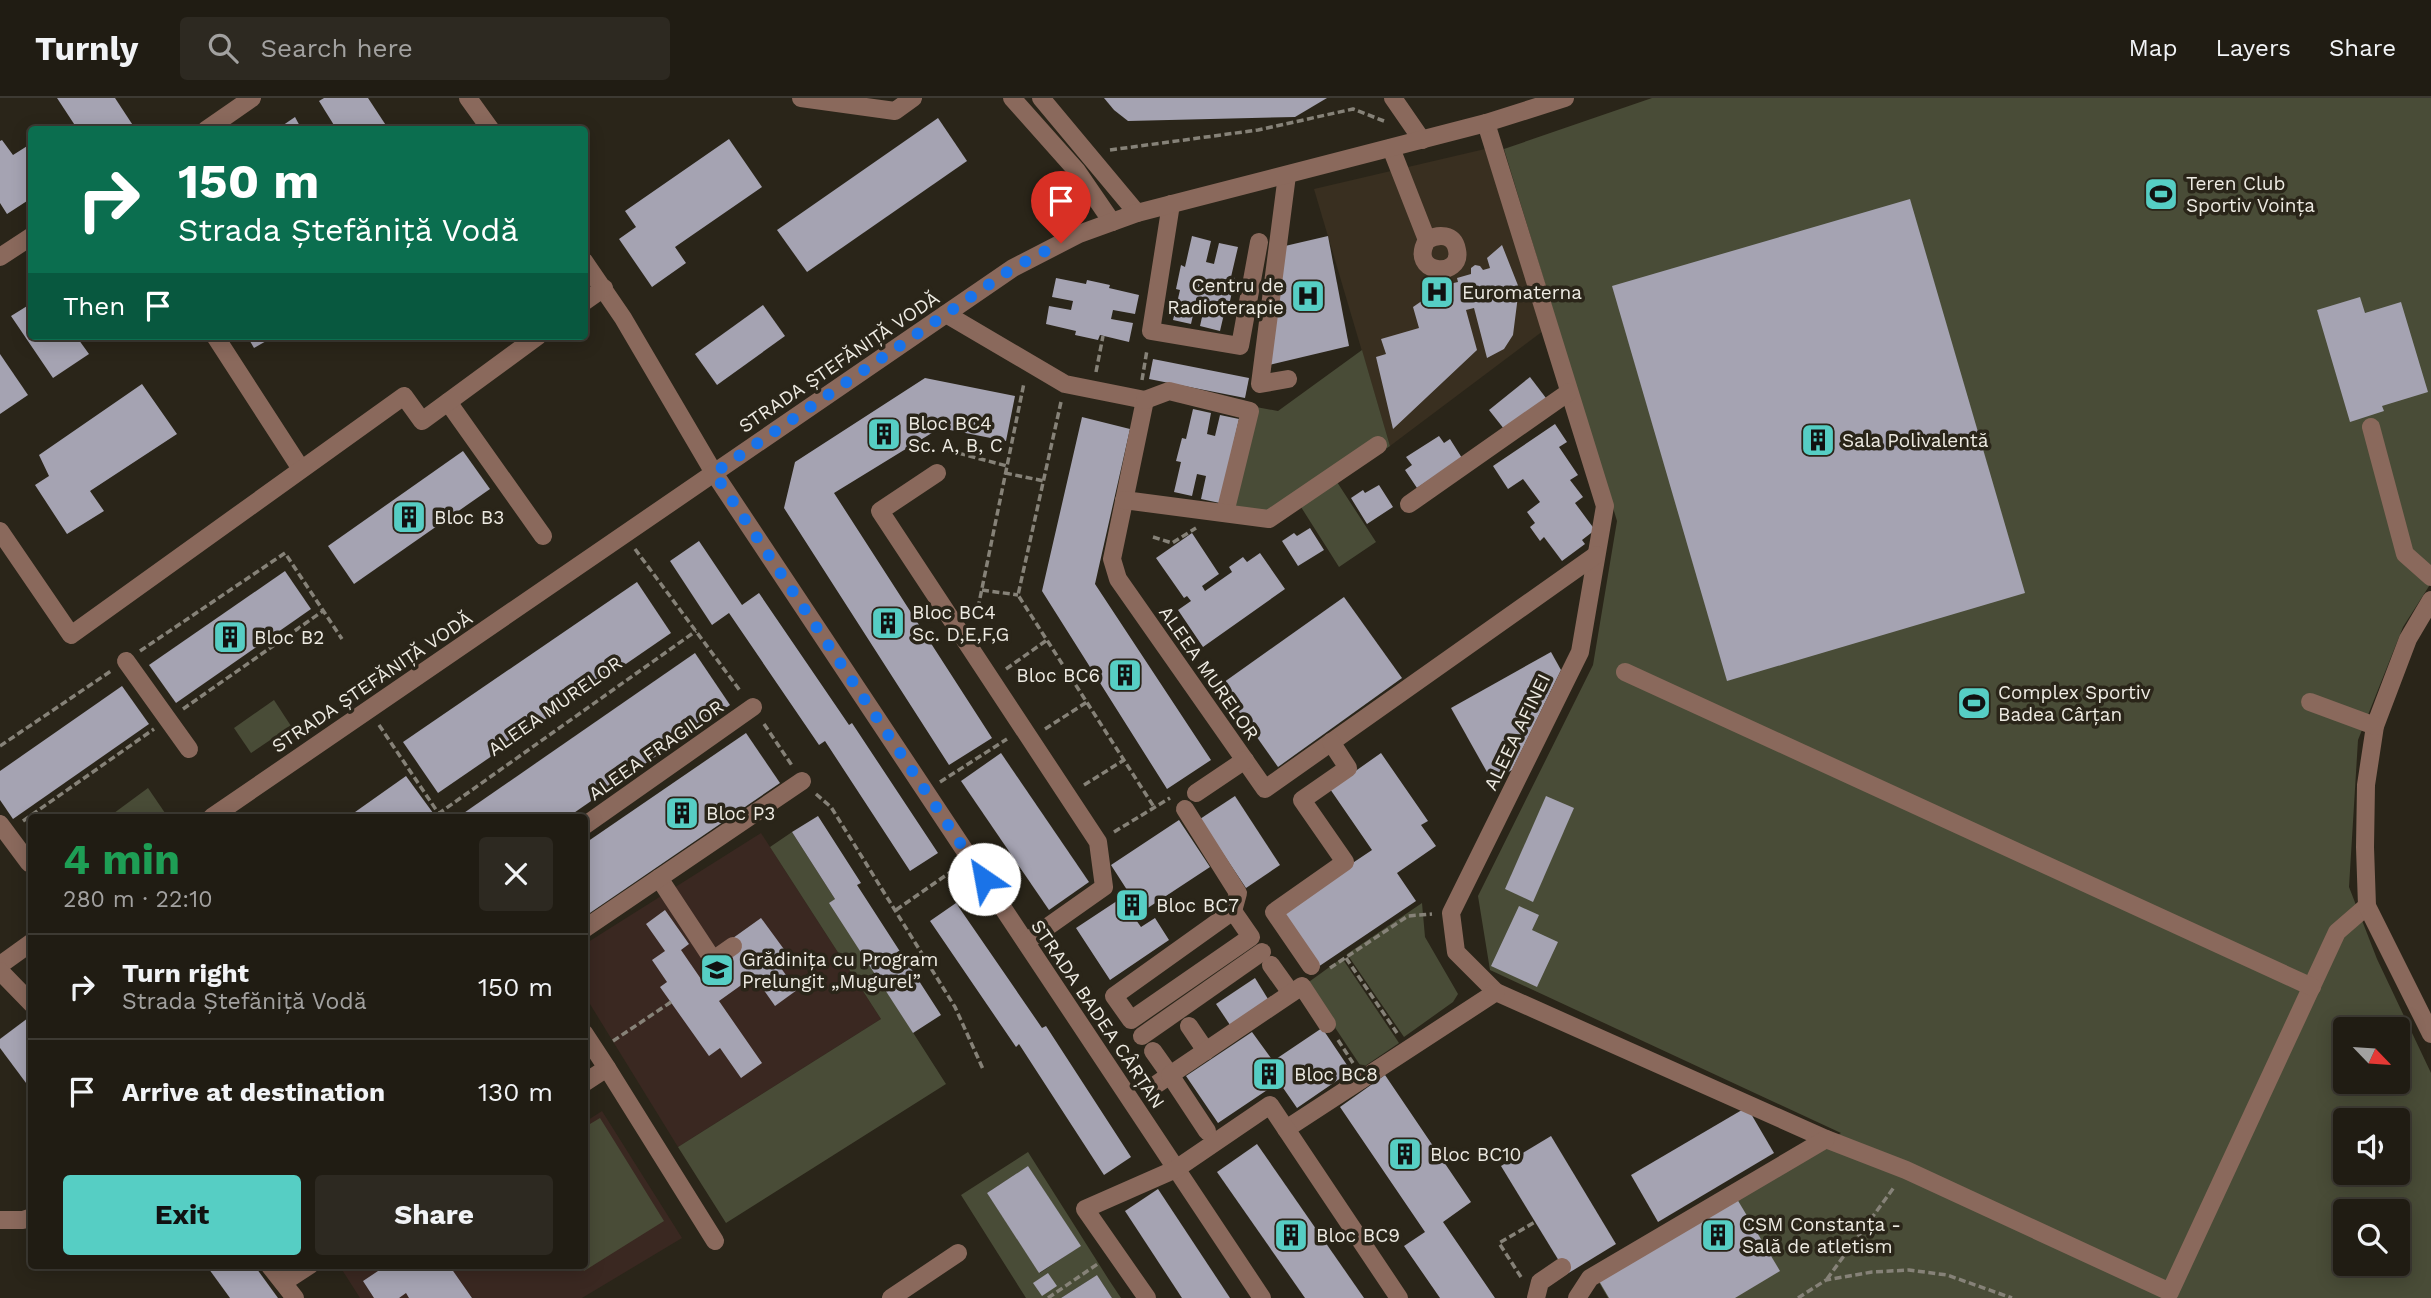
<!DOCTYPE html>
<meta charset="utf-8">
<style>
:root{--surface:#201c13;--page:#2d2921;--text:#f1f3f6;--muted:#a2a1a0;--line:#3d3a33;--accent:#56cec4}
body{margin:0;font-family:"Work Sans",sans-serif;background:var(--page);color:var(--text);height:100vh;display:flex;flex-direction:column;font-size:26px;white-space:nowrap}
*{box-sizing:border-box;margin:0}
p{font-size:23px;color:var(--muted)}
.icon{flex:none;width:38px;height:38px;fill:none;stroke:currentColor;stroke-width:2;stroke-linecap:round;stroke-linejoin:round}
.map{position:relative;flex:1;overflow:hidden}
.panel{position:absolute;left:28px;top:716px;width:560px;height:455px;display:flex;flex-direction:column;background:var(--surface);border-radius:7px;box-shadow:0 4px 18px #0003,0 0 0 2px var(--line)}
.panel>*{flex:none}
.banner{position:absolute;left:28px;top:28px;width:560px;height:214px;border-radius:7px;box-shadow:0 4px 18px #0003,0 0 0 2px var(--line);background:#0b6e4f;color:#fff;overflow:hidden}
.needle{width:46px;rotate:115deg}
.buttons{position:absolute;left:2333px;top:919px;display:grid;gap:14px}
.buttons a{display:grid;place-items:center;width:77px;height:77px;border-radius:7px;background:var(--surface);box-shadow:0 4px 18px #0003,0 0 0 2px var(--line);font-size:35px}
.pin{position:absolute;display:grid;place-items:center;width:60px;height:60px;color:#fff;margin:-72px -30px;border-radius:50% 50% 50% 0;rotate:-45deg;box-shadow:0 0 7px #0007}
.pin .icon{rotate:45deg}
.me{position:absolute;width:77px;margin:-38px;rotate:327deg;stroke-linejoin:round;filter:drop-shadow(0 0 5px #0008)}
.turn{display:flex;align-items:center;gap:24px;height:147px;padding:0 35px;font-size:32px}
.turn .icon{width:91px;height:91px;stroke-width:2.5}
.turn b{display:block;font-size:49px;line-height:60px}
.then{display:flex;align-items:center;height:66px;padding:0 35px;background:#0003;gap:14px;font-size:26px}
.round{display:grid;place-items:center;flex:none;width:74px;height:74px;border-radius:7px;background:var(--page)}
.overview{display:flex;align-items:center;justify-content:space-between;height:119px;padding:0 35px}
h1{font-size:42px;font-weight:700;line-height:52px;color:#1e9e55}
.action{display:flex;gap:14px;margin-top:auto;padding:14px 35px}
.action a{flex:1;height:80px;border-radius:7px;background:var(--accent);color:#111;font-size:28px;font-weight:700;line-height:80px;text-align:center}
.action a+a{background:var(--page);color:var(--text)}
ul{padding:0;list-style:none}
li{display:flex;align-items:center;gap:21px;height:105px;padding:0 35px;border-top:2px solid var(--line)}
li div{flex:1}
li b{display:block;font-size:26px}
li em{font-style:normal}
header{display:flex;align-items:center;gap:42px;box-sizing:border-box;height:98px;padding:0 35px;background:var(--surface);border-bottom:2px solid var(--line)}
header strong{font-size:33px}
nav{display:flex;gap:38px;margin-inline-start:auto;font-size:24px}
.search{width:490px;height:63px;background:var(--page);display:flex;align-items:center;gap:18px;box-sizing:border-box;padding:0 24px;border-radius:7px;color:var(--muted);font-size:26px}
.map>svg:first-child{display:block}
.education{fill:#3a2821}
.medical{fill:#392f20}
.green{fill:#494c37;fill-rule:evenodd}
.building{fill:#a5a3b2}
.lines{fill:none;stroke-linecap:round;stroke-linejoin:round}
.path{stroke:#868278;stroke-width:3.5;stroke-dasharray:7 3.5;stroke-linecap:butt}
.minor{stroke:#8a695c;stroke-width:18}
.route{stroke:#1a73e8;stroke-width:12;stroke-dasharray:0 21.6}
.labels{text-anchor:middle;dominant-baseline:central;stroke-width:7;stroke-linejoin:round;paint-order:stroke}
.poi-label{font-size:19px;fill:#eeebe3;stroke:#2a2519;text-anchor:start}
.street-label{font-size:19px;fill:#eeebe3;stroke:#2a2519}
</style>
<header>
<strong>Turnly</strong>
<div class="search"><svg class="icon" aria-label="search" viewBox="0 0 24 24"><circle cx="10" cy="10" r="6"/><path d="M15 15l6 6"/></svg>Search here</div>
<nav><a>Map</a><a>Layers</a><a>Share</a></nav>
</header>
<div class="map">
<svg width="2431" height="1200" viewBox="0 0 2431 1200">
<rect width="100%" height="100%" fill="#2a2519"/>
<!-- education -->
<g class="education">
<path d="M761,735L881,921L678,1049L585,898V846Z"/>
<path d="M602,1013L682,1140L582,1200H360L339,1167H584L585,1024Z"/>
</g>
<!-- medical -->
<path class="medical" d="M1485,51L1543,233L1390,348L1314,91Z"/>
<!-- green -->
<g class="green">
<path d="M1652,0H2431V485L2403,529L2358,642L2349,789L2377,861L2431,975V1200H1608L1597,1181L1841,1035L1490,872L1478,798L1593,567L1617,423L1504,51ZM2345,931H2398V984H2345ZM2345,1022H2398V1074H2345ZM2345,1113H2398V1166H2345Z"/>
<path d="M1362,252L1390,348L1337,384L1376,444L1339,469L1301,409L1269,417L1233,409L1256,309L1278,313Z"/>
<path d="M274,602L291,628L251,655L234,630Z"/>
<path d="M148,690L165,715L158,719H111L110,718Z"/>
<path d="M792,734L835,801L830,805L946,986L726,1125L678,1049L881,921L770,749Z"/>
<path d="M1422,805L1425,839L1458,896L1453,904L1404,939L1347,856Z"/>
<path d="M1342,860L1399,945L1362,970L1306,886Z"/>
<path d="M600,1020L664,1123L584,1173L580,1167H584L585,1029Z"/>
<path d="M1028,1054L1109,1182L1121,1200H1112L1097,1177L1061,1200H1026L961,1097ZM1028,1068L1080,1148L1040,1175L987,1095Z"/>
</g>
<!-- building -->
<g class="building">
<path d="M57,0H115L136,32H78Z"/>
<path d="M324,0H368L389,32H337L319,3Z"/>
<path d="M1104,0H1327L1295,19L1128,23L1114,12Z"/>
<path d="M295,19L302,32H276Z"/>
<path d="M938,20L967,63L807,174L777,132Z"/>
<path d="M729,41L762,89L675,149L686,165L652,189L619,141L636,129L625,113Z"/>
<path d="M2,42L13,57L32,45V109L27,103L7,116L0,105V43Z"/>
<path d="M1910,101L2025,495L1727,583L1612,188Z"/>
<path d="M1192,138L1211,143L1206,164L1214,166L1219,145L1238,149L1231,179L1235,180L1230,203H1227L1220,233L1200,228L1205,206L1196,204L1191,226L1173,222L1180,192L1176,191L1181,167L1185,169Z"/>
<path d="M1328,138L1349,248L1265,268L1285,148Z"/>
<path d="M1502,147L1519,190L1513,237L1504,251L1487,260L1474,210L1466,212L1477,252L1393,331L1376,259L1386,256L1381,241L1419,230L1413,209L1429,198L1432,199L1450,189L1449,186L1458,184L1457,180L1471,176V170L1475,167L1480,168L1483,172L1490,170L1487,160Z"/>
<path d="M1056,180L1086,186L1087,182L1110,187L1109,190L1139,197L1135,216L1113,212L1111,221L1133,225L1129,244L1100,237L1098,242L1075,237L1076,233L1046,226L1049,208L1071,212L1073,203L1052,199Z"/>
<path d="M2360,199L2365,215L2401,204L2428,294L2382,308L2384,313L2350,324L2317,212Z"/>
<path d="M32,205V238H76L89,256L53,280L11,218Z"/>
<path d="M763,207L785,238L717,287L695,256Z"/>
<path d="M247,238H275L254,250Z"/>
<path d="M0,256L28,297L0,316Z"/>
<path d="M1153,261L1249,280L1245,300L1149,281Z"/>
<path d="M1530,279L1549,304L1508,336L1489,312Z"/>
<path d="M925,280L1015,298L1006,343L940,330L834,395L992,640L949,667L784,410L795,364Z"/>
<path d="M142,286L177,336L90,393L104,413L67,436L35,387L49,378L39,357Z"/>
<path d="M1193,311L1211,315L1207,336L1215,338L1220,317L1239,321L1220,405L1201,401L1206,378L1197,376L1192,398L1174,394L1181,364L1176,363L1182,340L1186,341Z"/>
<path d="M1082,319L1130,331L1095,486L1211,662L1167,691L1042,493Z"/>
<path d="M1555,326L1567,344L1559,349L1578,377L1570,382L1583,399L1575,405L1595,432L1582,442L1585,446L1562,463L1544,439L1540,443L1530,429L1535,425L1527,414L1540,404L1523,381L1508,391L1493,368Z"/>
<path d="M1439,338L1444,345L1450,341L1462,360L1417,390L1405,372L1412,367L1406,359Z"/>
<path d="M463,353L490,391L354,486L328,448Z"/>
<path d="M1379,387L1393,409L1367,426L1351,400L1363,392L1365,395Z"/>
<path d="M1310,430L1324,452L1298,468L1282,443L1294,435L1297,438Z"/>
<path d="M1192,435L1219,476L1202,488L1205,493L1232,474L1229,469L1243,459L1247,464L1260,455L1285,491L1203,549L1178,512L1191,503L1187,498L1184,500L1156,460Z"/>
<path d="M699,443L742,507L759,495L849,627L852,625L938,755L910,773L825,643L819,647L729,515L712,527L670,463Z"/>
<path d="M285,473L311,511L176,605L149,567Z"/>
<path d="M637,484L671,535L438,695L403,644Z"/>
<path d="M1344,499L1402,580L1278,669L1220,587Z"/>
<path d="M1551,554L1561,572L1512,672L1492,683L1451,610Z"/>
<path d="M695,555L730,607L568,719H458Z"/>
<path d="M122,588L149,626L13,721L0,702V673Z"/>
<path d="M746,635L780,685L584,819V746Z"/>
<path d="M1001,655L1089,784L1049,812L961,683Z"/>
<path d="M1381,655L1428,723L1421,727L1436,748L1397,775L1416,803L1318,869L1281,813L1372,752L1330,691Z"/>
<path d="M406,678L436,719H348Z"/>
<path d="M1235,698L1280,767L1246,790L1200,721Z"/>
<path d="M1546,698L1574,710L1533,804L1505,791Z"/>
<path d="M818,718L861,785L857,787L941,917L913,935L829,805L835,801L792,734Z"/>
<path d="M1179,722L1210,769L1134,819L1141,829L1155,820L1169,842L1110,882L1076,830L1129,795L1111,767Z"/>
<path d="M956,805L1042,930L1046,928L1131,1059L1104,1077L1019,946L1016,949L930,823Z"/>
<path d="M1519,808L1539,817L1532,832L1558,844L1537,889L1491,868Z"/>
<path d="M665,812L689,846L681,852L701,881L741,851L733,840L761,820L786,854L775,862L797,892L775,908L754,878L719,903L762,965L741,980L720,950L709,958L660,889L667,884L652,862L665,853L646,826Z"/>
<path d="M1255,880L1268,901L1230,927L1216,906Z"/>
<path d="M28,920L32,925V993L0,950V941Z"/>
<path d="M1322,930L1351,973L1297,1010L1279,984L1218,1025L1186,978L1252,934L1273,963Z"/>
<path d="M1385,977L1471,1104L1443,1124L1495,1200H1440L1404,1148L1425,1134L1340,1009Z"/>
<path d="M1747,1009L1774,1055L1658,1124L1631,1077Z"/>
<path d="M1551,1038L1616,1146L1567,1176L1501,1068Z"/>
<path d="M1257,1046L1364,1200H1305L1217,1074Z"/>
<path d="M1028,1068L1081,1148L1039,1175L987,1095Z"/>
<path d="M1158,1091L1230,1200H1182L1125,1113Z"/>
<path d="M1737,1101L1780,1173L1735,1200H1609L1599,1183Z"/>
<path d="M206,1167H254L278,1200H230Z"/>
<path d="M387,1167H444L448,1172L451,1170L472,1200H409L406,1195L399,1200H374L363,1183Z"/>
<path d="M1048,1175L1057,1188L1042,1198L1033,1185Z"/>
<path d="M1097,1177L1112,1200H1061Z"/>
</g>
<g class="lines">
<!-- path -->
<g class="path">
<path d="M1110,52L1258,32L1353,11L1384,23"/>
<path d="M1096,274L1103,238"/>
<path d="M1142,282L1147,252"/>
<path d="M1061,304L1018,497L1154,709"/>
<path d="M942,356L943,351L1007,368"/>
<path d="M1005,375L1044,383"/>
<path d="M1153,439L1172,445L1196,430"/>
<path d="M635,451L741,594"/>
<path d="M982,492L1018,497"/>
<path d="M969,516L978,510L1024,285"/>
<path d="M140,553L285,455L342,541"/>
<path d="M1006,571L1047,542"/>
<path d="M183,611L323,513"/>
<path d="M764,626L793,669"/>
<path d="M379,627L441,719"/>
<path d="M1045,631L1087,604"/>
<path d="M0,648L111,573"/>
<path d="M940,684L1007,641"/>
<path d="M1084,687L1124,662"/>
<path d="M816,696L831,709L955,909L983,971"/>
<path d="M438,716L696,533"/>
<path d="M23,723L154,631"/>
<path d="M1114,734L1170,700"/>
<path d="M896,812L955,771"/>
<path d="M1346,860L1397,935"/>
<path d="M1330,870L1408,818L1432,816"/>
<path d="M1338,942L1353,965"/>
<path d="M613,943L671,904"/>
<path d="M1521,1179L1499,1145L1535,1124"/>
<path d="M1827,1181L1895,1088"/>
<path d="M1048,1200L1099,1165"/>
<path d="M1798,1200L1826,1182L1872,1174L1909,1172L1947,1177L2012,1200"/>
</g>
<!-- minor -->
<g class="minor">
<path d="M468,0L491,32"/>
<path d="M801,0L895,13L913,0"/>
<path d="M1012,0L1077,73L1112,124"/>
<path d="M1041,0L1137,115"/>
<path d="M1393,0L1422,42"/>
<path d="M1486,25L1605,408L1580,554L1451,815L1456,854L1496,894L1826,1041L1906,1072L2170,1194L2337,834L2367,808"/>
<path d="M206,32L252,0"/>
<path d="M1391,50L1427,142C1407,177 1463,181 1457,152C1454,135 1438,136 1427,142"/>
<path d="M1287,77L1260,286L1288,281"/>
<path d="M1171,106L1151,233L1240,248L1259,144"/>
<path d="M0,159L32,138"/>
<path d="M584,163L623,220L714,375L1262,1200"/>
<path d="M584,204L604,190"/>
<path d="M946,216L1065,286L1145,302L1112,461L1118,481L1265,691L1596,457"/>
<path d="M215,238L301,371"/>
<path d="M1145,302L1169,293L1250,313L1225,415"/>
<path d="M448,304L543,438"/>
<path d="M2371,329L2405,456L2431,479"/>
<path d="M937,375L880,413L1098,744L1104,789L1026,844"/>
<path d="M1124,402L1269,421L1378,347"/>
<path d="M1409,406L1569,294"/>
<path d="M0,433L71,537L404,298L422,323L538,238"/>
<path d="M2431,502L2408,541L2375,628L2366,687L2365,749L2367,808L2431,936"/>
<path d="M126,563L189,651"/>
<path d="M1625,574L2312,889"/>
<path d="M2310,604L2375,628"/>
<path d="M1196,695L1245,662"/>
<path d="M1185,711L1238,795L1233,813"/>
<path d="M212,719L1013,170L1079,136L1137,115L1486,25L1565,0"/>
<path d="M0,726L29,765"/>
<path d="M584,728L753,609"/>
<path d="M659,780L713,862L733,848"/>
<path d="M1233,813L1251,839L1131,922L1114,898Z"/>
<path d="M584,831L802,683"/>
<path d="M0,867L32,844"/>
<path d="M1271,867L1291,895"/>
<path d="M1311,868L1274,814L1345,764L1302,702L1348,670L1331,644"/>
<path d="M0,873L32,906"/>
<path d="M1189,928L1206,953"/>
<path d="M584,935L607,970L584,985"/>
<path d="M1142,938L1262,854"/>
<path d="M1153,953L1170,977L1154,988"/>
<path d="M607,970L715,1143"/>
<path d="M1286,1031L1496,894"/>
<path d="M1207,1033L1170,977L1302,888L1327,926"/>
<path d="M0,1122H23L32,1119"/>
<path d="M269,1167L295,1200"/>
<path d="M284,1184L310,1167"/>
<path d="M891,1200L958,1155"/>
<path d="M1147,1200L1085,1111L1176,1071L1270,1007L1399,1200"/>
<path d="M1536,1200L1540,1184L1562,1169"/>
<path d="M1577,1200L1590,1180L1826,1041"/>
</g>
</g>
<g class="lines">
<!-- route -->
<path class="route" d="M984,781L714,375L1013,170L1061,145"/>
</g>
<!-- icons -->
<defs>
<g id="stadium-square" transform="scale(1.75)"><rect x="-9" y="-9" width="18" height="18" rx="4" fill="#56cec4" stroke="#2a2519"/><path d="M0-5a6.5 5 0 1 0 0 10a6.5 5 0 1 0 0-10ZM-3.5-1.8h7v3.6h-7Z" fill="#111"/></g>
<g id="hospital-square" transform="scale(1.75)"><rect x="-9" y="-9" width="18" height="18" rx="4" fill="#56cec4" stroke="#2a2519"/><path d="M-5-5h3v3.5h4V-5h3V5h-3V1.5h-4V5h-3Z" fill="#111"/></g>
<g id="building-square" transform="scale(1.75)"><rect x="-9" y="-9" width="18" height="18" rx="4" fill="#56cec4" stroke="#2a2519"/><path d="M-4-6H4V6H1V3H-1V6H-4ZM-2.5-4.3h1.7v1.8h-1.7ZM.8-4.3h1.7v1.8H.8ZM-2.5-1h1.7V.8h-1.7ZM.8-1h1.7V.8H.8Z" fill="#111"/></g>
<g id="school-square" transform="scale(1.75)"><rect x="-9" y="-9" width="18" height="18" rx="4" fill="#56cec4" stroke="#2a2519"/><path d="M0-5L7-2L0 1L-7-2ZM-4 1L0 2.5L4 1V4Q0 6-4 4Z" fill="#111"/></g>
</defs>
<g fill-rule="evenodd">
<use href="#stadium-square" x="2161" y="96"/>
<use href="#hospital-square" x="1437" y="194"/>
<use href="#hospital-square" x="1308" y="198"/>
<use href="#building-square" x="884" y="336"/>
<use href="#building-square" x="1818" y="342"/>
<use href="#building-square" x="409" y="419"/>
<use href="#building-square" x="888" y="525"/>
<use href="#building-square" x="230" y="539"/>
<use href="#building-square" x="1125" y="577"/>
<use href="#stadium-square" x="1974" y="605"/>
<use href="#building-square" x="682" y="715"/>
<use href="#building-square" x="1132" y="807"/>
<use href="#school-square" x="717" y="872"/>
<use href="#building-square" x="1269" y="976"/>
<use href="#building-square" x="1405" y="1056"/>
<use href="#building-square" x="1291" y="1137"/>
<use href="#building-square" x="1718" y="1137"/>
</g>
<g class="labels">
<!-- poi labels -->
<g class="poi-label">
<text x="2186" y="85">Teren Club<tspan x="2186" dy="22">Sportiv Voința</tspan></text>
<text x="1284" y="187" text-anchor="end">Centru de<tspan x="1284" dy="22">Radioterapie</tspan></text>
<text x="1462" y="194">Euromaterna</text>
<text x="908" y="325">Bloc BC4<tspan x="908" dy="22">Sc. A, B, C</tspan></text>
<text x="1842" y="342">Sala Polivalentă</text>
<text x="434" y="419">Bloc B3</text>
<text x="912" y="514">Bloc BC4<tspan x="912" dy="22">Sc. D,E,F,G</tspan></text>
<text x="254" y="539">Bloc B2</text>
<text x="1100" y="577" text-anchor="end">Bloc BC6</text>
<text x="1998" y="594">Complex Sportiv<tspan x="1998" dy="22">Badea Cârțan</tspan></text>
<text x="706" y="715">Bloc P3</text>
<text x="1156" y="807">Bloc BC7</text>
<text x="742" y="861">Grădinița cu Program<tspan x="742" dy="22">Prelungit „Mugurel”</tspan></text>
<text x="1294" y="976">Bloc BC8</text>
<text x="1430" y="1056">Bloc BC10</text>
<text x="1742" y="1126">CSM Constanța -<tspan x="1742" dy="22">Sală de atletism</tspan></text>
<text x="1316" y="1137">Bloc BC9</text>
</g>
<!-- street labels -->
<g class="street-label">
<text transform="translate(839 264) rotate(-34)">STRADA ȘTEFĂNIȚĂ VODĂ</text>
<text transform="translate(1209 575) rotate(55)">ALEEA MURELOR</text>
<text transform="translate(372 584) rotate(-34)">STRADA ȘTEFĂNIȚĂ VODĂ</text>
<text transform="translate(555 608) rotate(-35)">ALEEA MURELOR</text>
<text transform="translate(1517 634) rotate(-64)">ALEEA AFINEI</text>
<text transform="translate(656 652) rotate(-35)">ALEEA FRAGILOR</text>
<text transform="translate(1098 916) rotate(56)">STRADA BADEA CÂRȚAN</text>
</g>
</g>
</svg>
<div class="buttons">
<a><svg class="needle" viewBox="-14 -14 28 28"><path d="M0-13l5 13h-10z" fill="#e53935"/><path d="M0 13l5-13h-10z" fill="#a2a1a0"/></svg></a>
<a><svg class="icon" aria-label="sound" viewBox="0 0 24 24"><path d="M4 9h4l5-4v14l-5-4H4zM17 9q2 3 0 6"/></svg></a>
<a><svg class="icon" aria-label="search" viewBox="0 0 24 24"><circle cx="10" cy="10" r="6"/><path d="M15 15l6 6"/></svg></a>
</div>
<div class="pin" style="left:1061px;top:145px;background:#d93025"><svg class="icon" aria-label="arrive" viewBox="0 0 24 24"><path d="M6 21V4h12l-3 4 3 4H6"/></svg></div>
<svg class="me" style="left:984px;top:781px" viewBox="-20 -20 40 40"><circle r="19" fill="#fff"/><path d="M0-13L10 11 0 6-10 11z" fill="#1a73e8"/></svg>
<div class="banner">
<div class="turn"><svg class="icon" aria-label="right" viewBox="0 0 24 24"><path d="M7 20v-9h11M14 6l5 5-5 5"/></svg><div><b>150 m</b>Strada Ștefăniță Vodă</div></div>
<div class="then">Then<svg class="icon" aria-label="arrive" viewBox="0 0 24 24"><path d="M6 21V4h12l-3 4 3 4H6"/></svg></div>
</div>
<section class="panel">
<div class="overview"><div><h1>4 min</h1><p>280 m · 22:10</p></div><a class="round"><svg class="icon" aria-label="close" viewBox="0 0 24 24"><path d="M6 6l12 12M18 6L6 18"/></svg></a></div>
<ul>
<li><svg class="icon" aria-label="right" viewBox="0 0 24 24"><path d="M7 20v-9h11M14 6l5 5-5 5"/></svg><div><b>Turn right</b><p>Strada Ștefăniță Vodă</p></div><em>150 m</em></li>
<li><svg class="icon" aria-label="arrive" viewBox="0 0 24 24"><path d="M6 21V4h12l-3 4 3 4H6"/></svg><div><b>Arrive at destination</b></div><em>130 m</em></li>
</ul>
<div class="action"><a>Exit</a><a>Share</a></div>
</section>
</div>
